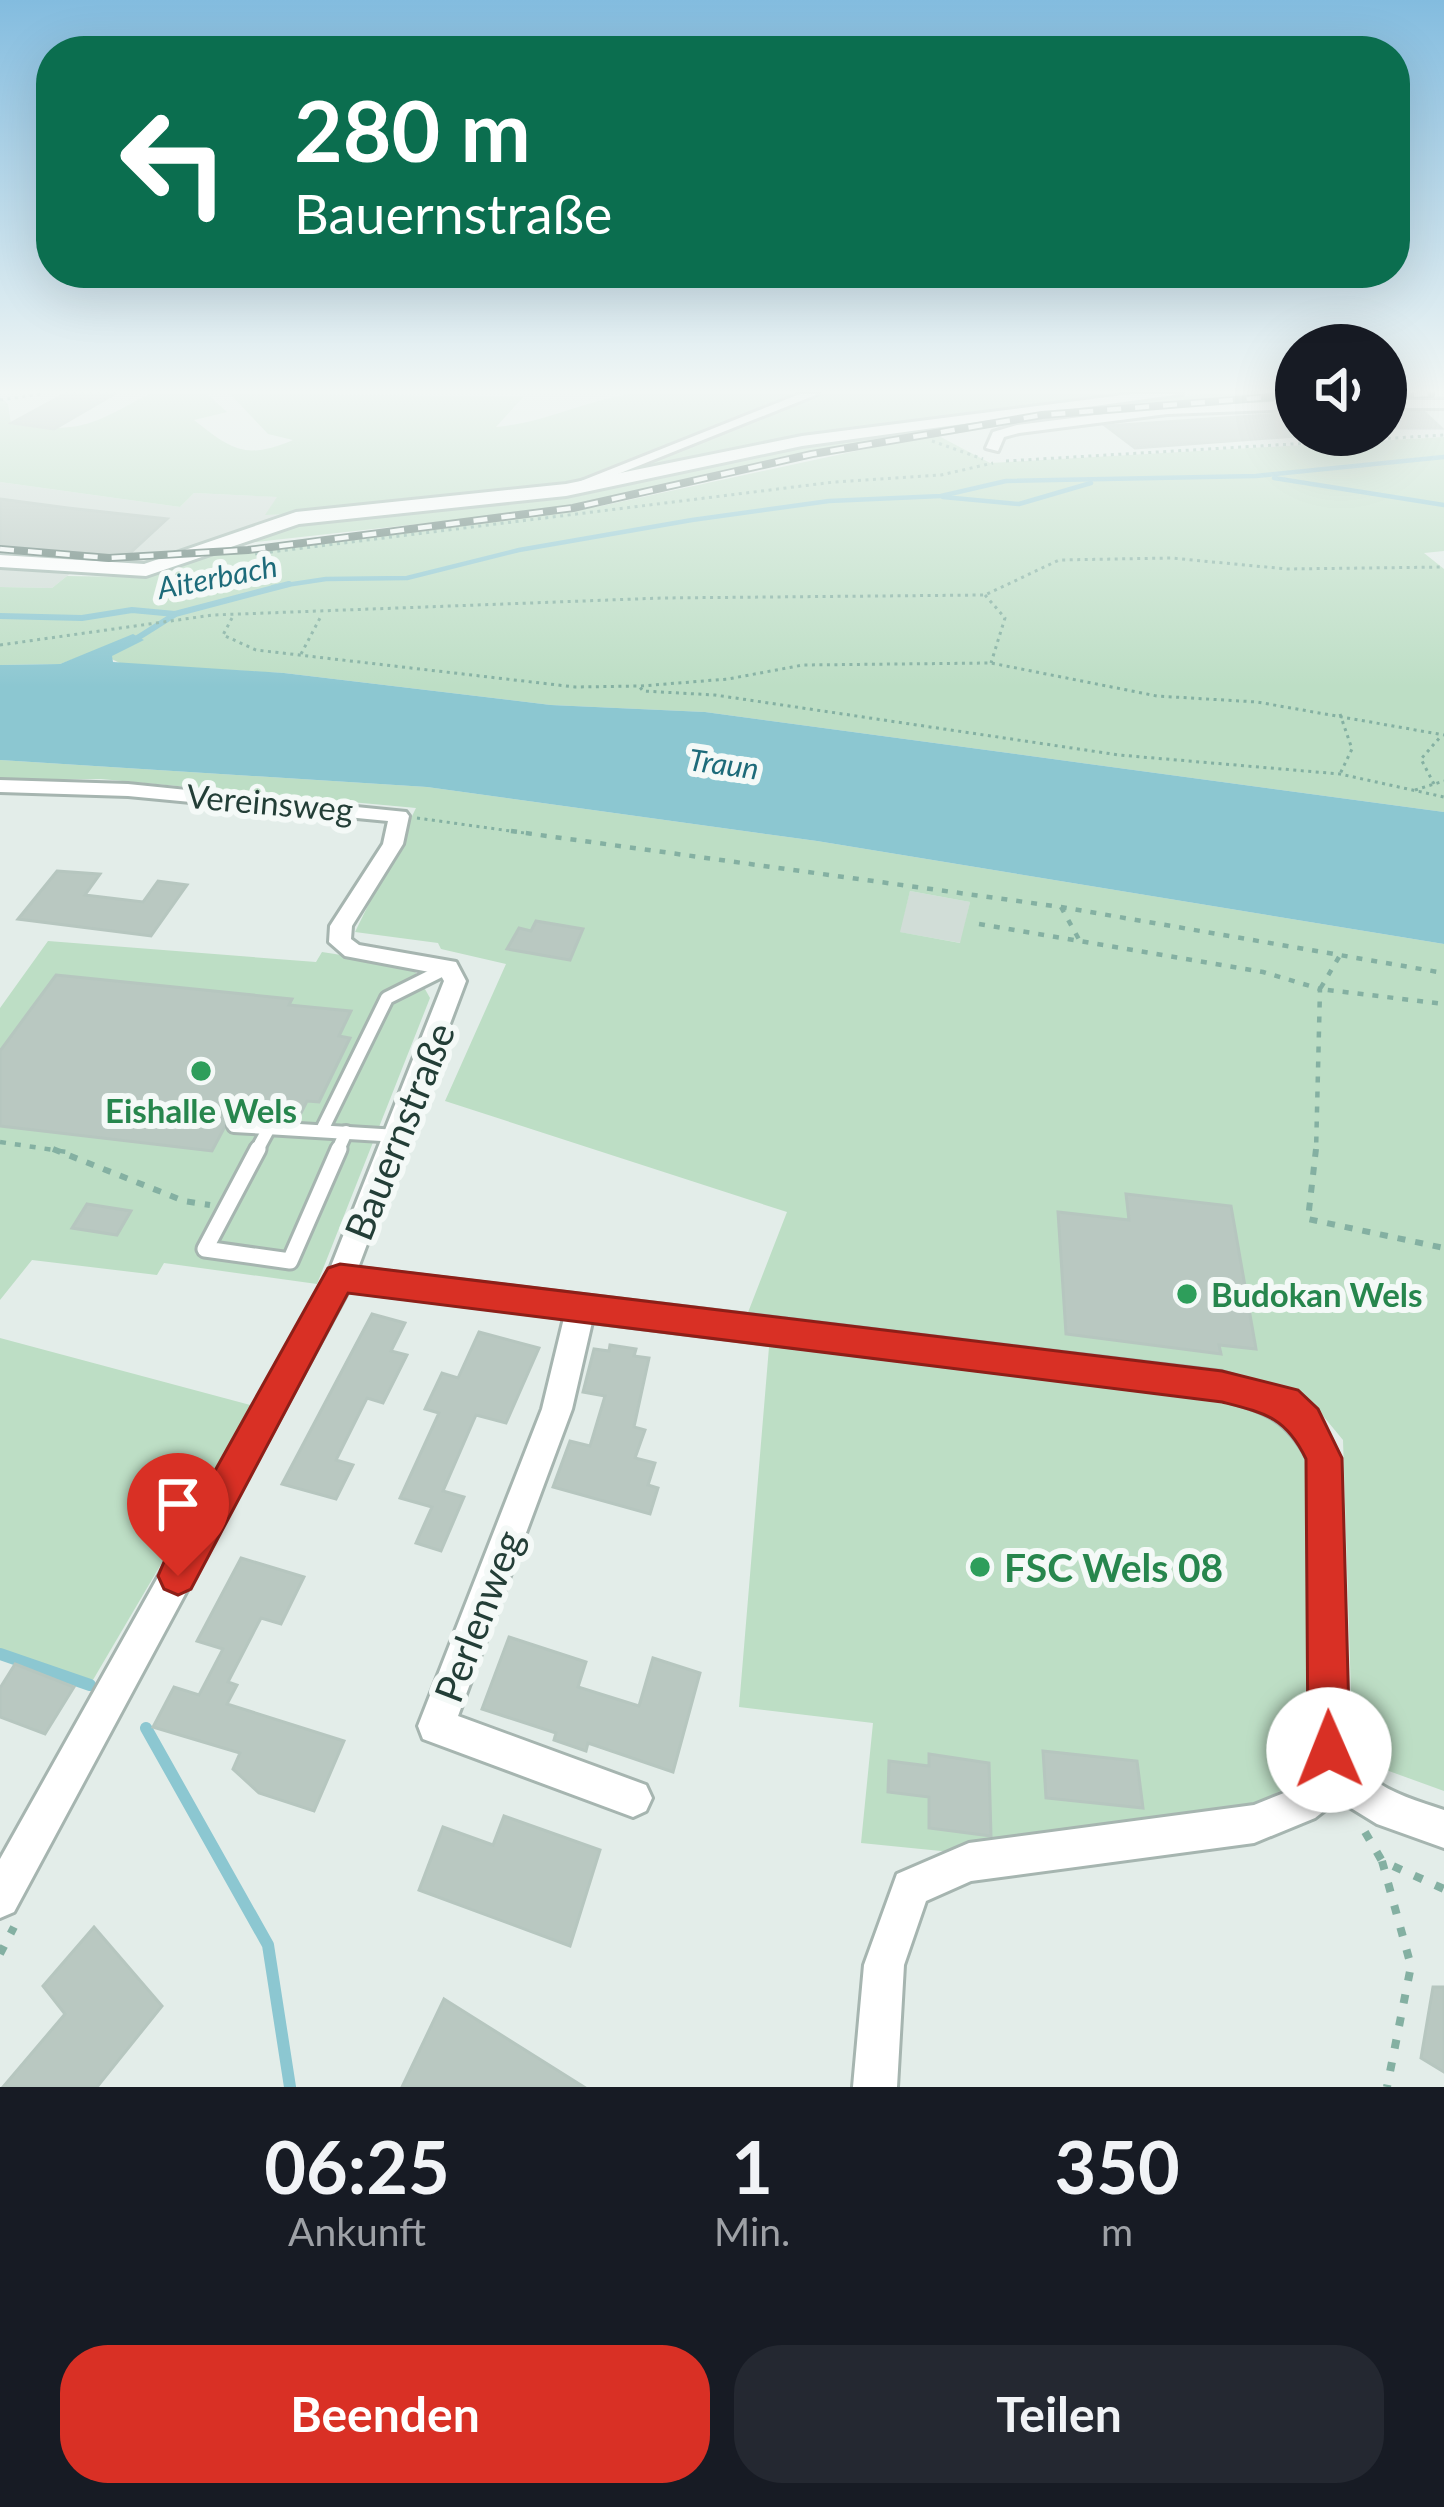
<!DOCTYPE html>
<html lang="de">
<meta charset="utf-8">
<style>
:root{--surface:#171b24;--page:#242831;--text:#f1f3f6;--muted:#9ea1a6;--accent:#d93025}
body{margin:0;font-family:Lato,sans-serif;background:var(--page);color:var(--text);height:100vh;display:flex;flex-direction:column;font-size:45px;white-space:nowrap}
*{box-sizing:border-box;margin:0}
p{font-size:39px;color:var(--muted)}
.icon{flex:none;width:66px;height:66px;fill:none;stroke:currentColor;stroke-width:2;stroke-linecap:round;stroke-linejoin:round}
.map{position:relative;height:2087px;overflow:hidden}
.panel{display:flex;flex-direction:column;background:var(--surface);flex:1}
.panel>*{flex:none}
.banner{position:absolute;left:36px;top:36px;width:1374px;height:252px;border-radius:48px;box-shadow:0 12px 48px #0002;background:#0b6e4f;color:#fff;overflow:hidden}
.buttons{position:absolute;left:1275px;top:324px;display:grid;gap:24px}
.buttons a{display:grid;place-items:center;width:132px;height:132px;border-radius:50%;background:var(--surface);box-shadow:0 12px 48px #0002;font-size:60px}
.pin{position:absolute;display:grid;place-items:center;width:102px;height:102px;color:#fff;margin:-123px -51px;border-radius:50% 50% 50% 0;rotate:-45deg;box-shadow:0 0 12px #0007}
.pin .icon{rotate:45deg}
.me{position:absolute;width:132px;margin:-66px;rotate:359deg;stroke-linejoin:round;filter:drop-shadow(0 0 9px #0008)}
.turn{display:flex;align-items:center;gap:42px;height:252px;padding:0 60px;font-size:54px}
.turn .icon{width:156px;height:156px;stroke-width:2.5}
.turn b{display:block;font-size:84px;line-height:102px}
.eta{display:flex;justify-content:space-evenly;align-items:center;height:204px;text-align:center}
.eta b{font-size:72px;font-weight:700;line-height:84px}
.cta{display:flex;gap:24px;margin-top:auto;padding:24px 60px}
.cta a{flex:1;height:138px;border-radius:48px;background:var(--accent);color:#fff;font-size:48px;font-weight:700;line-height:138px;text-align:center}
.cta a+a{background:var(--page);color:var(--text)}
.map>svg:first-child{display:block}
.built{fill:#d1ddd7}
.green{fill:#bddec5;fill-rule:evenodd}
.water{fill:#8cc7d1}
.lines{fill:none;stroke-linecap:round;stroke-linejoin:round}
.stream-far2{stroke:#8cc7d1;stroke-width:4.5}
.stream-far1{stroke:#8cc7d1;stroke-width:6}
.stream{stroke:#8cc7d1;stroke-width:12}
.building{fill:#b9c8c1;stroke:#b6c6bf;stroke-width:3}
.service-far1-casing{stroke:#a6b5b0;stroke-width:18}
.service-casing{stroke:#a6b5b0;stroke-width:21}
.minor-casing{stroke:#a6b5b0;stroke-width:6}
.secondary-casing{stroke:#a2b8b0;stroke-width:6}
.path-far3{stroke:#84b0a2;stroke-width:3;stroke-dasharray:3 4.5;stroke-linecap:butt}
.path-far2{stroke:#84b0a2;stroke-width:4.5;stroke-dasharray:6 9;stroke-linecap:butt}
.path-far1{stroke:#84b0a2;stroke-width:6;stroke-dasharray:8 10;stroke-linecap:butt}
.path{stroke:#84b0a2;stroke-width:8;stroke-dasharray:9 14;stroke-linecap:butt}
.service-far1{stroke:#fff;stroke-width:12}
.service{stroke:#fff;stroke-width:15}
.minor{fill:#fff;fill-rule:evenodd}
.secondary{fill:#fff;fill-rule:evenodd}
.rail-casing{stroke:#5e7a72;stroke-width:8}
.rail{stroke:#f4f9f7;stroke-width:4.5;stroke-dasharray:14;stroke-linecap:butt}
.route{fill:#d93025;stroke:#8d1f18;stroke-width:3}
.leisure-dot{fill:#2e9e5b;stroke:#f4f9f7;stroke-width:4.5}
.labels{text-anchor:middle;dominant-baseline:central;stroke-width:12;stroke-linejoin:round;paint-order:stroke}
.far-water-label{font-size:30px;font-style:italic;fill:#1d6b7a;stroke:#f4f9f7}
.street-label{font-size:33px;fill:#233e37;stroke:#f4f9f7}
.leisure-label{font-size:33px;font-weight:bold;fill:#27864d;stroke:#f4f9f7}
.near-street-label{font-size:39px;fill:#233e37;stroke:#f4f9f7}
.near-leisure-label{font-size:39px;font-weight:bold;fill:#27864d;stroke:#f4f9f7;text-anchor:start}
</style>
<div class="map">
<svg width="1444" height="2087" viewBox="0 0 1444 2087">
<rect width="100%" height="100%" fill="#e3ede9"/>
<!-- built -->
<g class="built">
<path d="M0,482L180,507L194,493L278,497L267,515L299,514L151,565H81L52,588L0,587Z"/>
<path d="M910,891L970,902L961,943L899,932Z"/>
</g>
<!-- green -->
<g class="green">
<path d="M149,394H207L227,412L194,420C232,450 246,460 293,440L268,434L230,394L524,396L496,427C544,423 584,401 630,394H1135L804,437L530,491L299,514L265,515L277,497L194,493L180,507L0,482V397L8,404L11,424C80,433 88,427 149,394Z"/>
<path d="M1208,394H1262L1063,409L807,452L553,509L229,545C325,513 425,510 524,493C751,453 978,413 1208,394Z"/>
<path d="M935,434L990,463L1444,437V551L1424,553L1444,569V812L705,712L551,705L284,673L124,665L95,651L60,664L0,665V587L52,588L67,576L135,577L201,557L601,506Z"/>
<path d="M0,760L427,787L817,841L1444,944V1791L1353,1758L1343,1440L1309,1399L1031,1352L747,1315L787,1212L445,1101L506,964L441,949L438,943L355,932L416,808L101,779L0,780ZM910,891L970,902L960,943L900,932Z"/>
<path d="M48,941L316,962L322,952L412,966L430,998L317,1284L164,1263L157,1275L32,1260L0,1300V1008Z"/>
<path d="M0,1338L254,1406L90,1685L0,1654Z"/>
<path d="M769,1347L1261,1408L1295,1431L1313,1472L1310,1749L1282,1790L1246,1809L951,1852L861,1843L873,1723L739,1707Z"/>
</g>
<!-- water -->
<path class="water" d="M133,634L144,640L112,656L113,662L284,673L551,705L705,712L1444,812V944L817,841L427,787L0,760V665L60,664Z"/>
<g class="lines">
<!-- stream-far2 -->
<g class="stream-far2">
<path d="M1274,478L1444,505"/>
<path d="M943,497L1019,504L1091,483"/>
<path d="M273,587L326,579L407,578L519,550L692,520L829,501L941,496L1006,481L1256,476L1444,457"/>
</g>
<!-- stream-far1 -->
<g class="stream-far1">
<path d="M0,616L82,618L132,610L175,614L289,584"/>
<path d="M131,642L174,615"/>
</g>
<!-- stream -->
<g class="stream">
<path d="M0,1654L90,1685"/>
<path d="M146,1728L268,1945L290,2087"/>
</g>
</g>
<!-- building -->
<g class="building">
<path d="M65,394H114L54,429L12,423Z"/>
<path d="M1386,412H1424L1441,428H1386Z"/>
<path d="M1296,413V436L1135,448L1106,426Z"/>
<path d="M0,499L68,508L167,519L131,552L112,556L0,546Z"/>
<path d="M57,871L100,874L85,895L143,902L158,881L187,885L151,936L18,919Z"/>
<path d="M536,921L583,929L570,960L507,949L519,928L531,931Z"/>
<path d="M56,975L292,999L289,1005L351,1011L339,1036L350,1038L319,1102L307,1101L298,1119L232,1113L212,1151L0,1126V1051Z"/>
<path d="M1126,1194L1231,1206L1256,1349L1219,1345L1221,1354L1066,1334L1058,1212L1129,1220Z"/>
<path d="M87,1204L131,1211L117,1235L72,1228Z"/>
<path d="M372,1314L405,1323L391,1351L407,1355L383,1403L367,1398L336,1460L353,1465L336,1499L282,1484Z"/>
<path d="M479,1332L539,1348L506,1423L476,1415L443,1491L464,1497L441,1551L416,1543L432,1507L400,1498L439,1413L425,1409L442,1373L458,1378Z"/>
<path d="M610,1345L636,1349L634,1356L649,1358L634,1427L645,1430L635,1458L655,1463L648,1485L658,1488L650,1514L553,1487L570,1441L590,1446L605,1396L583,1392L594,1349L609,1351Z"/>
<path d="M241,1558L304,1577L281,1624L261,1618L228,1682L237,1685L227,1704L344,1741L314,1811L259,1793L233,1769L240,1753L153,1727L174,1687L199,1695L223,1649L197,1641Z"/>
<path d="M509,1637L586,1662L578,1687L639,1706L653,1658L700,1673L673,1772L588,1743L586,1751L554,1740L556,1733L482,1709Z"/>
<path d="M15,1664L74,1687L45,1734L0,1717V1688Z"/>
<path d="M1043,1751L1137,1761L1143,1808L1046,1798Z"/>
<path d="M929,1754L989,1763L991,1836L929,1828V1797L888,1792L889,1761L929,1766Z"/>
<path d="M504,1816L600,1850L570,1946L419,1890L443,1827L493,1845Z"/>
<path d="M94,1927L162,2006L97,2087H3L65,2014L43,1986Z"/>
<path d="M1433,1987H1444V2072L1421,2058Z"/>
<path d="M444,1999L584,2087H402Z"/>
</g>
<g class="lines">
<!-- service-far1 casing -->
<g class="service-far1-casing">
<g id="service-far1">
<path d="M234,1126L398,1136"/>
<path d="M322,1130L387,998L447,968"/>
<path d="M256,1152L269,1128"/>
<path d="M337,1152L346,1132"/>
</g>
</g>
<!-- service casing -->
<g class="service-casing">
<path id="service" d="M258,1149L205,1249L290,1261L339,1149"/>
</g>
<!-- minor casing -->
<g class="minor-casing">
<g id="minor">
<path d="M800,394H818L573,492L561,489Z"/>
<rect x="1386" y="400" width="58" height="8"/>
<path d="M1296,401V409L1167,414L1019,433L1004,437L998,451L986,448L993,432L1017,425L1167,406Z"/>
<path d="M0,780L128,784L406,812L409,816L403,844L352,926L351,939L359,945L456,962L466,981L358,1268L1222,1372L1295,1395L1315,1414L1340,1458L1347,1749C1368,1788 1406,1797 1444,1810V1848L1377,1824L1338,1800L1315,1818L1254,1843L971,1881L926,1901L904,1965L897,2087H853L864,1965L897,1874L969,1843L1254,1805L1289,1791L1318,1768L1311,1750L1308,1460C1288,1420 1264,1410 1222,1400L592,1322L572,1409L458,1716L646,1785L652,1798L646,1811L633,1817L423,1739L418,1726L542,1409L564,1318L348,1291L14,1912L0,1918V1859L328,1274L444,981L440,974L345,956L329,942L330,926L383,844L388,821L128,796L0,792Z"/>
</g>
</g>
<!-- secondary casing -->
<g class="secondary-casing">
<path id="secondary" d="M1131,394H1182L802,446L566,496L299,524L146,576L0,567V555L144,564L296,512L566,484L802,436Z"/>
</g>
<!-- path-far3 -->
<g class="path-far3">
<path d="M0,400L42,394"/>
<path d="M932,441L983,459"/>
<path d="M1006,461L1444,435"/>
<path d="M255,554L834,482L941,475L993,463"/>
<path d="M985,595L1005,618L991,663"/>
<path d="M232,618L223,635L256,650L575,687L639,686L643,691L715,695L1119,755L1340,774L1444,797"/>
<path d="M0,645L213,615L662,598L985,595L1059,560L1171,558L1287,569L1444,567"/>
<path d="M301,654L320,618"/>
<path d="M641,686L728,679L803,665L991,663L1157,696L1257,702L1444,735"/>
<path d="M1340,714L1352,749L1340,774"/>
<path d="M1434,784L1421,759L1442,735"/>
<path d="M1415,790L1444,781"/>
<path d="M417,818L532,834"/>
</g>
<!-- path-far2 -->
<g class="path-far2">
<path d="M511,831L1061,907L1444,973"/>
<path d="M1061,907L1081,943"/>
<path d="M979,924L1263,972L1320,989L1316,1152"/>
<path d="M1339,957L1320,989L1444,1004"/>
<path d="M0,1142L67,1152"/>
</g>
<!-- path-far1 -->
<g class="path-far1">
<path d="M53,1149L184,1201L210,1205"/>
<path d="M1316,1149L1308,1219L1444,1248"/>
</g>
<!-- path -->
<g class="path">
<path d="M1365,1832L1382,1861L1444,1889"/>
<path d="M1382,1861L1411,1966L1387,2087"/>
<path d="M0,1954L14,1927"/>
</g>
<!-- service-far1 -->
<use href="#service-far1" class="service-far1"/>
<!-- service -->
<use href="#service" class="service"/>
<!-- minor -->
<use href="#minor" class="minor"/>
<!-- secondary -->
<use href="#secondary" class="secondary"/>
<!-- rail casing -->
<g class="rail-casing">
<g id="rail">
<path d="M1386,395L1431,394"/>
<path d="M0,549L109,558L248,550L573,508L812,454L1042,415L1296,395"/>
</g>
</g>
<!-- rail -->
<use href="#rail" class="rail"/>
</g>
<!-- sky -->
<linearGradient id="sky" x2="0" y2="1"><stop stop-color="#83bcdf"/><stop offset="0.57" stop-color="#f2f7f5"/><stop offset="1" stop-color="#f2f7f5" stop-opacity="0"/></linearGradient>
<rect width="1444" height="687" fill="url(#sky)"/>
<!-- route -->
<path class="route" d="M340,1264L1222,1371L1298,1390L1318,1409L1342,1458L1350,1750L1344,1765L1329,1771L1314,1765L1308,1750L1306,1459C1286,1417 1265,1413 1222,1402L348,1293L191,1589L178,1595L164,1589L158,1576L164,1562L328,1268Z"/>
<!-- markers -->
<g class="leisure-dot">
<circle cx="201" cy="1071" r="12"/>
<circle cx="1187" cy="1294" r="12"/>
<circle cx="980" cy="1567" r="12"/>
</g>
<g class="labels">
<!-- far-water labels -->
<g class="far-water-label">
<text transform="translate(217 576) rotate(-11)">Aiterbach</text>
<text transform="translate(724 763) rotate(8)">Traun</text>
</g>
<!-- street labels -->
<g class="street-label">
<text transform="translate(270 802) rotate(5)">Vereinsweg</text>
</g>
<!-- leisure labels -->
<g class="leisure-label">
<text x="201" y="1110">Eishalle Wels</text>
<text x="1211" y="1294" text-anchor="start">Budokan Wels</text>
</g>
<!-- near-street labels -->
<g class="near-street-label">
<text transform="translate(399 1131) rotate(-68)">Bauernstraße</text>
<text transform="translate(478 1616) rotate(-69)">Perlenweg</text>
</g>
<!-- near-leisure labels -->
<g class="near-leisure-label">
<text x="1004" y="1567">FSC Wels 08</text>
</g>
</g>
</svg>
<div class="buttons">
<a><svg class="icon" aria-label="sound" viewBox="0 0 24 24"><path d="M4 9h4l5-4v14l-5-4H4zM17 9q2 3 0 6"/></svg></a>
</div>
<div class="pin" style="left:178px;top:1576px;background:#d93025"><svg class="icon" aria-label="arrive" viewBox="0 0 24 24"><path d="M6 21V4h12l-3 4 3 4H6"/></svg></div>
<svg class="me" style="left:1329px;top:1750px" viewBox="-20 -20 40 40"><circle r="19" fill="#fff"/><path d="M0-13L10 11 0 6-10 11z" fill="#d93025"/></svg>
<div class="banner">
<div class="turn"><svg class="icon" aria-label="left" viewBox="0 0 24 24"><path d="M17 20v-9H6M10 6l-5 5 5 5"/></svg><div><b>280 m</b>Bauernstraße</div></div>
</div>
</div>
<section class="panel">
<div class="eta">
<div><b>06:25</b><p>Ankunft</p></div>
<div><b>1</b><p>Min.</p></div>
<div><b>350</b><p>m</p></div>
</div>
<div class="cta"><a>Beenden</a><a>Teilen</a></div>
</section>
